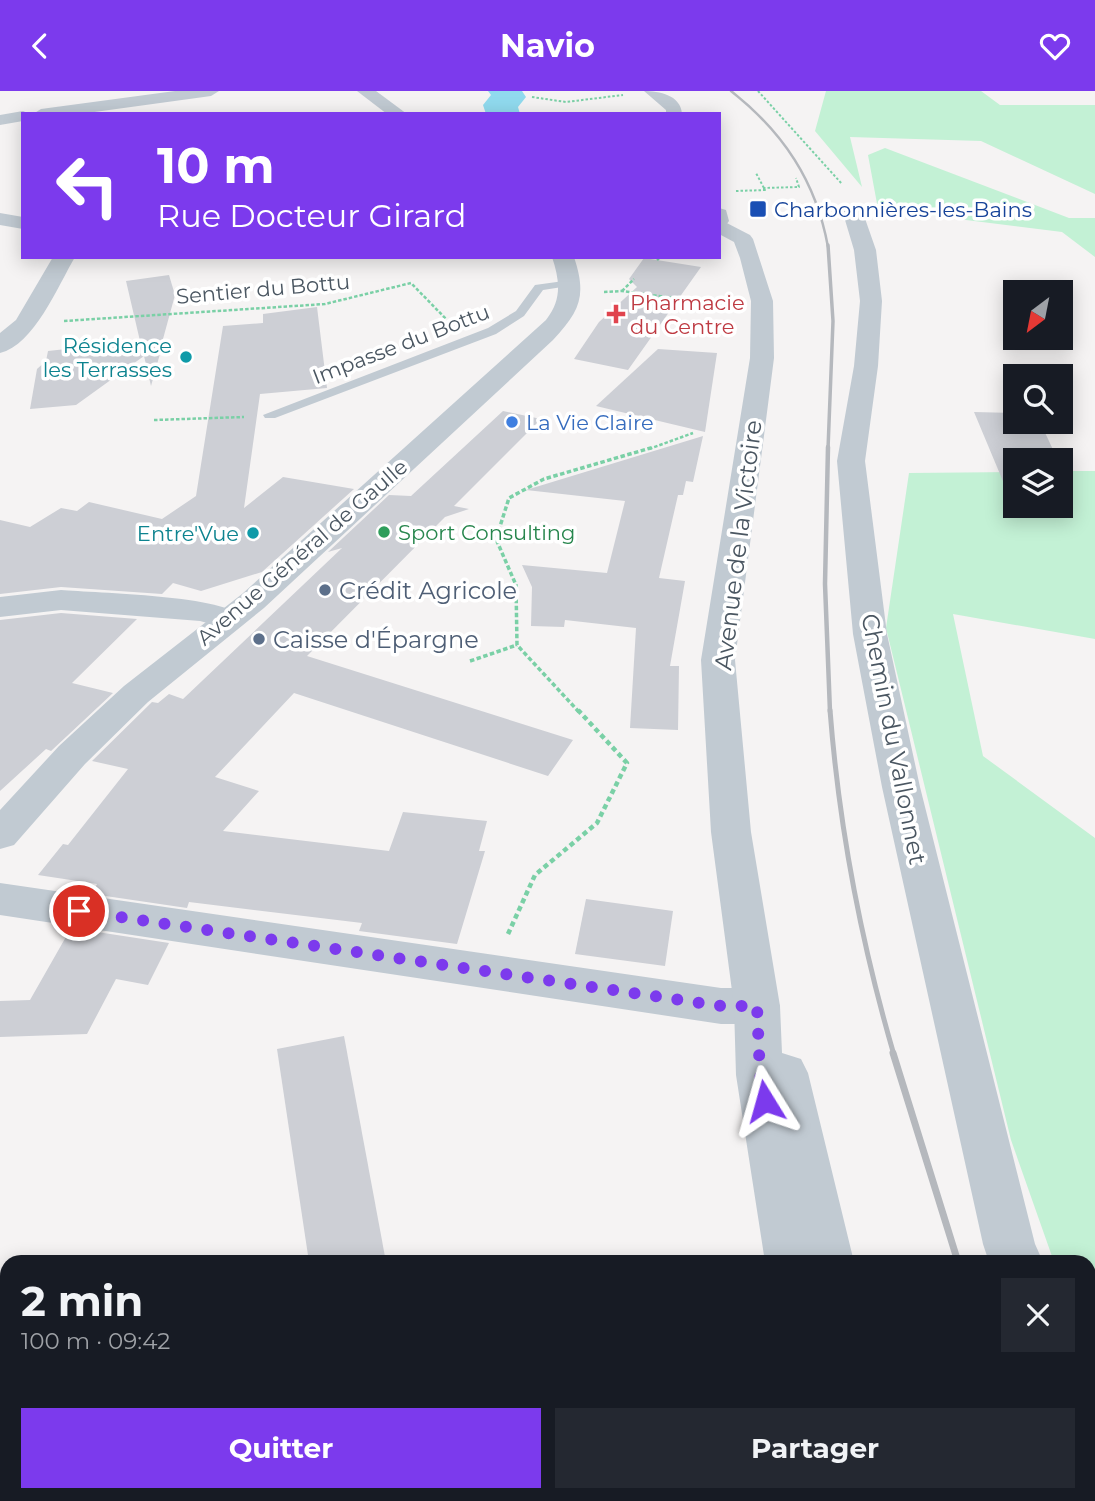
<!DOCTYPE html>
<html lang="fr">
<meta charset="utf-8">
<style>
:root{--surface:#171b24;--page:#242831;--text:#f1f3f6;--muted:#9ea1a6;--accent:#7c3aed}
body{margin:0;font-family:Montserrat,sans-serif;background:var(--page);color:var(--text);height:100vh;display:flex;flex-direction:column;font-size:26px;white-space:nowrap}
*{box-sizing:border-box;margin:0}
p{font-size:23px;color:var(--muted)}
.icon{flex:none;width:38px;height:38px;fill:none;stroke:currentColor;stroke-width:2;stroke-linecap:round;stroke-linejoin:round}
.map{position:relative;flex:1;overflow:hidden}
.details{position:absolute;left:0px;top:1164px;width:1096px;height:247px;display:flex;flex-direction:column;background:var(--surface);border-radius:21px 21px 0 0;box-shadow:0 4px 18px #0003}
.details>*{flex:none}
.hud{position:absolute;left:21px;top:21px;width:700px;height:147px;border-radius:0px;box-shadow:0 4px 18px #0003;background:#7c3aed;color:#fff;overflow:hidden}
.needle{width:46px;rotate:212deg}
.fabs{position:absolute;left:1003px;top:189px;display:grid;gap:14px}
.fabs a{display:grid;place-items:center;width:70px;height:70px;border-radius:0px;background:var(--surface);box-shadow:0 4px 18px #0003;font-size:35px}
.pin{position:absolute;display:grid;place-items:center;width:60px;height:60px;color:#fff;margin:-30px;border:4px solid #fff;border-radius:50%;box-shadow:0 2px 7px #0007}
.me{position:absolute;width:77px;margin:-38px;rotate:352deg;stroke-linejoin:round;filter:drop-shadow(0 0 5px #0008)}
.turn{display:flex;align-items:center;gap:24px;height:147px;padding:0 21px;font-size:32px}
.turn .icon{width:91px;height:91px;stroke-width:2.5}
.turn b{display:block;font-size:49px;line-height:60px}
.round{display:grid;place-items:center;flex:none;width:74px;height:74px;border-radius:0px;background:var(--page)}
.head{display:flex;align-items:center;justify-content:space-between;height:119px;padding:0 21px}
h1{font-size:42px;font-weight:700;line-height:52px}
.primary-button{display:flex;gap:14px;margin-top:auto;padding:14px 21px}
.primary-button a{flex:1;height:80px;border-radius:0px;background:var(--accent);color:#fff;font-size:28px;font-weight:700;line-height:80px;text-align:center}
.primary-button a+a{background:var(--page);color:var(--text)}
header{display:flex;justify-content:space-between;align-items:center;height:91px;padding:0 21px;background:var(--accent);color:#fff;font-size:32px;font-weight:700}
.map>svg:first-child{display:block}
.green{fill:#c3f1d5}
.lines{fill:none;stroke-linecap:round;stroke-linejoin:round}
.river{fill:#90daee;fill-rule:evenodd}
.building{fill:#cdcfd5}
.path-far4{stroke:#7ad0a6;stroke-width:2;stroke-dasharray:2.5 2;stroke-linecap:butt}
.path-far3{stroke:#7ad0a6;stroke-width:2.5;stroke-dasharray:3.5 2;stroke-linecap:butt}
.path-far2{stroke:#7ad0a6;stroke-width:3.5;stroke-dasharray:4.5 2.5;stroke-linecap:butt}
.path-far1{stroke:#7ad0a6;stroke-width:4.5;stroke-dasharray:5 3.5;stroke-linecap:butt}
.path{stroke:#7ad0a6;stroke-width:6;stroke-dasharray:7 5;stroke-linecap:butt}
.service{fill:#c1cad2;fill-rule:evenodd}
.minor{fill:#c1cad2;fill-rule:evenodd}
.tertiary{fill:#c1cad2;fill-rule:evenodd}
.rail-far4{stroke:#b5b8bd;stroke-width:2.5}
.rail-far3{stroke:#b5b8bd;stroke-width:3.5}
.rail-far2{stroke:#b5b8bd;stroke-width:4.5}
.rail-far1{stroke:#b5b8bd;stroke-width:5}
.rail{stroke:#b5b8bd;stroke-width:7}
.route{stroke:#7c3aed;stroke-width:12;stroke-dasharray:0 21.6}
.transit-dot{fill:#1a4fb4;stroke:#fff;stroke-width:2.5}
.health-dot{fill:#e0444e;stroke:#fff;stroke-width:2.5}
.culture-dot{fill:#0f9aa8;stroke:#fff;stroke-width:2.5}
.shop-dot{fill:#3f7fe0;stroke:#fff;stroke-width:2.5}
.leisure-dot{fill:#2e9e5b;stroke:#fff;stroke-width:2.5}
.service-dot{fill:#5c6f8a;stroke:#fff;stroke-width:2.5}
.labels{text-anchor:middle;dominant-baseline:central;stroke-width:7;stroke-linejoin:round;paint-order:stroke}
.far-transit-label{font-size:21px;fill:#164399;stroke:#fff;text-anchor:start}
.far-street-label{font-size:21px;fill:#4a5661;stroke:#fff}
.far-health-label{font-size:21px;fill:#be3a42;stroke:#fff;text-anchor:start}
.far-culture-label{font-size:21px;fill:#0d838f;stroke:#fff;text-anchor:end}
.far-shop-label{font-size:21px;fill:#366cbe;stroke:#fff;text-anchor:start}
.far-leisure-label{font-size:21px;fill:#27864d;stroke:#fff;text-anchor:start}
.street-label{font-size:24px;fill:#4a5661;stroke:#fff}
.service-label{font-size:24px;fill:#4e5e75;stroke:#fff;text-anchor:start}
</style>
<header><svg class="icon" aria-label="back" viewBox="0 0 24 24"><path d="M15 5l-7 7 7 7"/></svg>Navio<svg class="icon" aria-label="heart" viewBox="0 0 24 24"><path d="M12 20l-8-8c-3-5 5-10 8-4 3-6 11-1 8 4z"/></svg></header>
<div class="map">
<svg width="1095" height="1410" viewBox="0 0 1095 1410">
<rect width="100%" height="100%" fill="#f5f3f3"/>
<!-- green -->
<g class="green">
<path d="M826,0H981L1000,14H1095V103L981,50L850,46L862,96L815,40Z"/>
<path d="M885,57L1069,127H1095V166L1062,141L878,118L868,64Z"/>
<path d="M1061,380H1095V548L953,523L983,665L1095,747V1289L1088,1270V1171H1054L1011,1049L886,537L909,382L1015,381V415H1060Z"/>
</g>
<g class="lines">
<!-- river -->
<path class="river" d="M488,0H522L526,6L518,16L520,23H486L483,14L491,4Z"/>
</g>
<!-- building -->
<g class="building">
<path d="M644,167L701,176L628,279L574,268L599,231L637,196L629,188Z"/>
<path d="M169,184L175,204L163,248H168L163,252L151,295L144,265L76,314L30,318L37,278L46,270L48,260L140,250L126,190Z"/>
<path d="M317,216L327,297L260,303L244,417L283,386L354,398L262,481L201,500L173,492L162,503L61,496L0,503V429L30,436L61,417L77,420L89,411L162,428L196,405L223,235L263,232V223Z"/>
<path d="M658,258L717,262L705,341L596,315Z"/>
<path d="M503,320L541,328L454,415L469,418L445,426L307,565L573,649L548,685L294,602L215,686L259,700L223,740L389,760L403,721L487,730L479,760H485L457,853L359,840L362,832L189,811L187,817L92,803L97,793L38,784L63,753L68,754L128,678L92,670L152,611L158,612L169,603L183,608L342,457L328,461L389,404L411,405Z"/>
<path d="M974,321L1015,322V331H1040L1056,365H1015V419Z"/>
<path d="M703,345L693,391L686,390L683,404H678L659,487L685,490L670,575H679L678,639L630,637L636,537L565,529L564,536L531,535L532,496L522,474L607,482L625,410L526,399Z"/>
<path d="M61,522L137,528L72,592L113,602L51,660L46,658L0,700V529Z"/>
<path d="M586,808L673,820L665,875L575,863Z"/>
<path d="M71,837L169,852L148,894L116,888L87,943L0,946V910L30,909Z"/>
<path d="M344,945L386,1171H309L277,958Z"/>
</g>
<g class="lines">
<!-- path-far4 -->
<g class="path-far4">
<path d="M758,0L842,93"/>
<path d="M532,6L566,11L623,4"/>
<path d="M763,97L799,96L796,87"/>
<path d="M736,100L765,99L756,82"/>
</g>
<!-- path-far3 -->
<g class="path-far3">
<path d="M657,169L660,166"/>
<path d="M622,200L634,188"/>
<path d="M604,201L622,200L717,213"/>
<path d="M64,230L325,213L411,192L446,228"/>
<path d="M154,329L244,326"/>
<path d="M649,358L693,342"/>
</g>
<!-- path-far2 -->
<g class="path-far2">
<path d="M470,570L517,554"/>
<path d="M579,621L517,554L516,494L496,448L509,407L544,388L654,356"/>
</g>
<!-- path-far1 -->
<path class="path-far1" d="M508,843L535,784L597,732L627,672L578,619"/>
<!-- path -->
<g class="path">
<path d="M1088,1184L1095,1183"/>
<path d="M313,1404L315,1410"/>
<path d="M125,1410L143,1404"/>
</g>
<!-- service -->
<path class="service" d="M571,189L575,190V194L543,199L524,225L496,243L275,327H265L263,324L488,237L516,220L535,194Z"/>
<!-- minor -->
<g class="minor">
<path d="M644,0C659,0 681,4 682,23H666V19Z"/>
<path d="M852,113L859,115L862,119L876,159L882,210L878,275L865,370L887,543L920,696L1035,1153L1043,1171H989L983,1153L882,696L853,543L837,370L854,275L860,210L854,159L842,119L845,115Z"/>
<path d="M719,117L726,119L729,130L726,134L719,136Z"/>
<path d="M0,122L23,126V138L0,134Z"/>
<path d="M53,166H75C58,195 34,254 0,262V242L16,229Z"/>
<path d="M61,499C95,502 229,504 245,528L241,535L229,538L200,530L61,519L0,526V506Z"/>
<path d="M0,792L721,897H757L773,902L780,915L773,928L757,933H721L0,824Z"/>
<path d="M1088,1326L1095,1328V1401L1088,1398Z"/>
</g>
<!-- tertiary -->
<g class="tertiary">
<path d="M175,0H219L211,5L80,23H33L41,18Z"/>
<path d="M357,0H376L407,23H387Z"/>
<path d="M23,20L30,23H23V30L0,34V24Z"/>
<path d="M719,128L750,144L753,148L773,210L774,267L735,569L751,741L780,915L782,962L801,968L808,982L854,1171H765L736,984L734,915L711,741L701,569L750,267L751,210L740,167L734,151L719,143Z"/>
<path d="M552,166H574C587,205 580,220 553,249L264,517L148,611L85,673L14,754L0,758V719L59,655L124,595L242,503L546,229C562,209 560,190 552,166Z"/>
<path d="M793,1404H911L912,1410H794Z"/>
</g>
<!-- rail-far4 -->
<path class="rail-far4" d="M731,0C783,41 816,90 828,156"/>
<!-- rail-far3 -->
<path class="rail-far3" d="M828,358L833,230L828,154"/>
<!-- rail-far2 -->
<path class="rail-far2" d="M828,356L825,493L830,621"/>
<!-- rail-far1 -->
<path class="rail-far1" d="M830,619C839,736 861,851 894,964"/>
<!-- rail -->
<g class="rail">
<path d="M893,962L958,1171"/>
<path d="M1038,1404L1040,1410"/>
</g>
</g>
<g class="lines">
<!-- route -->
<path class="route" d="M79,820L721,915H757L760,984L765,1010"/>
</g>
<!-- markers -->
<rect class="transit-dot" x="749" y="109" width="18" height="18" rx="3.5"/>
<path class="health-dot" d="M612.5 212.5h7v7h7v7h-7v7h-7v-7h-7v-7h7z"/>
<g class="culture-dot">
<circle cx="186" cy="266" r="7"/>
<circle cx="253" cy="442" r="7"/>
</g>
<circle class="shop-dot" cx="512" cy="331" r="7"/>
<circle class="leisure-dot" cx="384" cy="441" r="7"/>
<g class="service-dot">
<circle cx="325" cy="499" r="7"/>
<circle cx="259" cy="548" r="7"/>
</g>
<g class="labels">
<!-- far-transit labels -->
<g class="far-transit-label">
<text x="774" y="118">Charbonnières-les-Bains</text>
</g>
<!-- far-street labels -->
<g class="far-street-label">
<text transform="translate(263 198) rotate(-5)">Sentier du Bottu</text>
<text transform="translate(401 253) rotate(-21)">Impasse du Bottu</text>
<text transform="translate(302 461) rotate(-41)">Avenue Général de Gaulle</text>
</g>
<!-- far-health labels -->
<g class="far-health-label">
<text x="630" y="211">Pharmacie<tspan x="630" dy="24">du Centre</tspan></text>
</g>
<!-- far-culture labels -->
<g class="far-culture-label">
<text x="172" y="254">Résidence<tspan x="172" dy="24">les Terrasses</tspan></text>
<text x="239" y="442">Entre'Vue</text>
</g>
<!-- far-shop labels -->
<g class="far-shop-label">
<text x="526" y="331">La Vie Claire</text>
</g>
<!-- far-leisure labels -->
<g class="far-leisure-label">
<text x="398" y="441">Sport Consulting</text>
</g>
<!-- street labels -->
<g class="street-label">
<text transform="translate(738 454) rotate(-83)">Avenue de la Victoire</text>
<text transform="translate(894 648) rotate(79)">Chemin du Vallonnet</text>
</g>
<!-- service labels -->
<g class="service-label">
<text x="339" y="499">Crédit Agricole</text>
<text x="273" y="548">Caisse d'Épargne</text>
</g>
</g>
</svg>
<div class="fabs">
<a><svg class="needle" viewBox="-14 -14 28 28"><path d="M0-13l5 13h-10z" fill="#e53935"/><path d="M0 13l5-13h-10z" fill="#9ea1a6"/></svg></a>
<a><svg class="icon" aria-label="search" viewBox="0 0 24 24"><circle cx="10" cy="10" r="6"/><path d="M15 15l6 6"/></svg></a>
<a><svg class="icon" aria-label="layers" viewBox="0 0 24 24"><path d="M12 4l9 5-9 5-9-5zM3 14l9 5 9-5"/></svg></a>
</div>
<div class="pin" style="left:79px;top:820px;background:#d93025"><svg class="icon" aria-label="arrive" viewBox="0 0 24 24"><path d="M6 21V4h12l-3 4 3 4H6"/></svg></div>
<svg class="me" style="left:765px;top:1010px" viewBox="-20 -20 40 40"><path d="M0-17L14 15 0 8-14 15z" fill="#7c3aed" stroke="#fff" stroke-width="4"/></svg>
<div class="hud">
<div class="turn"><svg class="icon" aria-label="left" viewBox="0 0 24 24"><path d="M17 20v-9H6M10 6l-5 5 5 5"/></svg><div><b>10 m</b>Rue Docteur Girard</div></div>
</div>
<section class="details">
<div class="head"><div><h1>2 min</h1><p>100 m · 09:42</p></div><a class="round"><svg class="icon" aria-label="close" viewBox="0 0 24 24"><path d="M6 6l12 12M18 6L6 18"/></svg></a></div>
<div class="primary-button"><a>Quitter</a><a>Partager</a></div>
</section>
</div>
